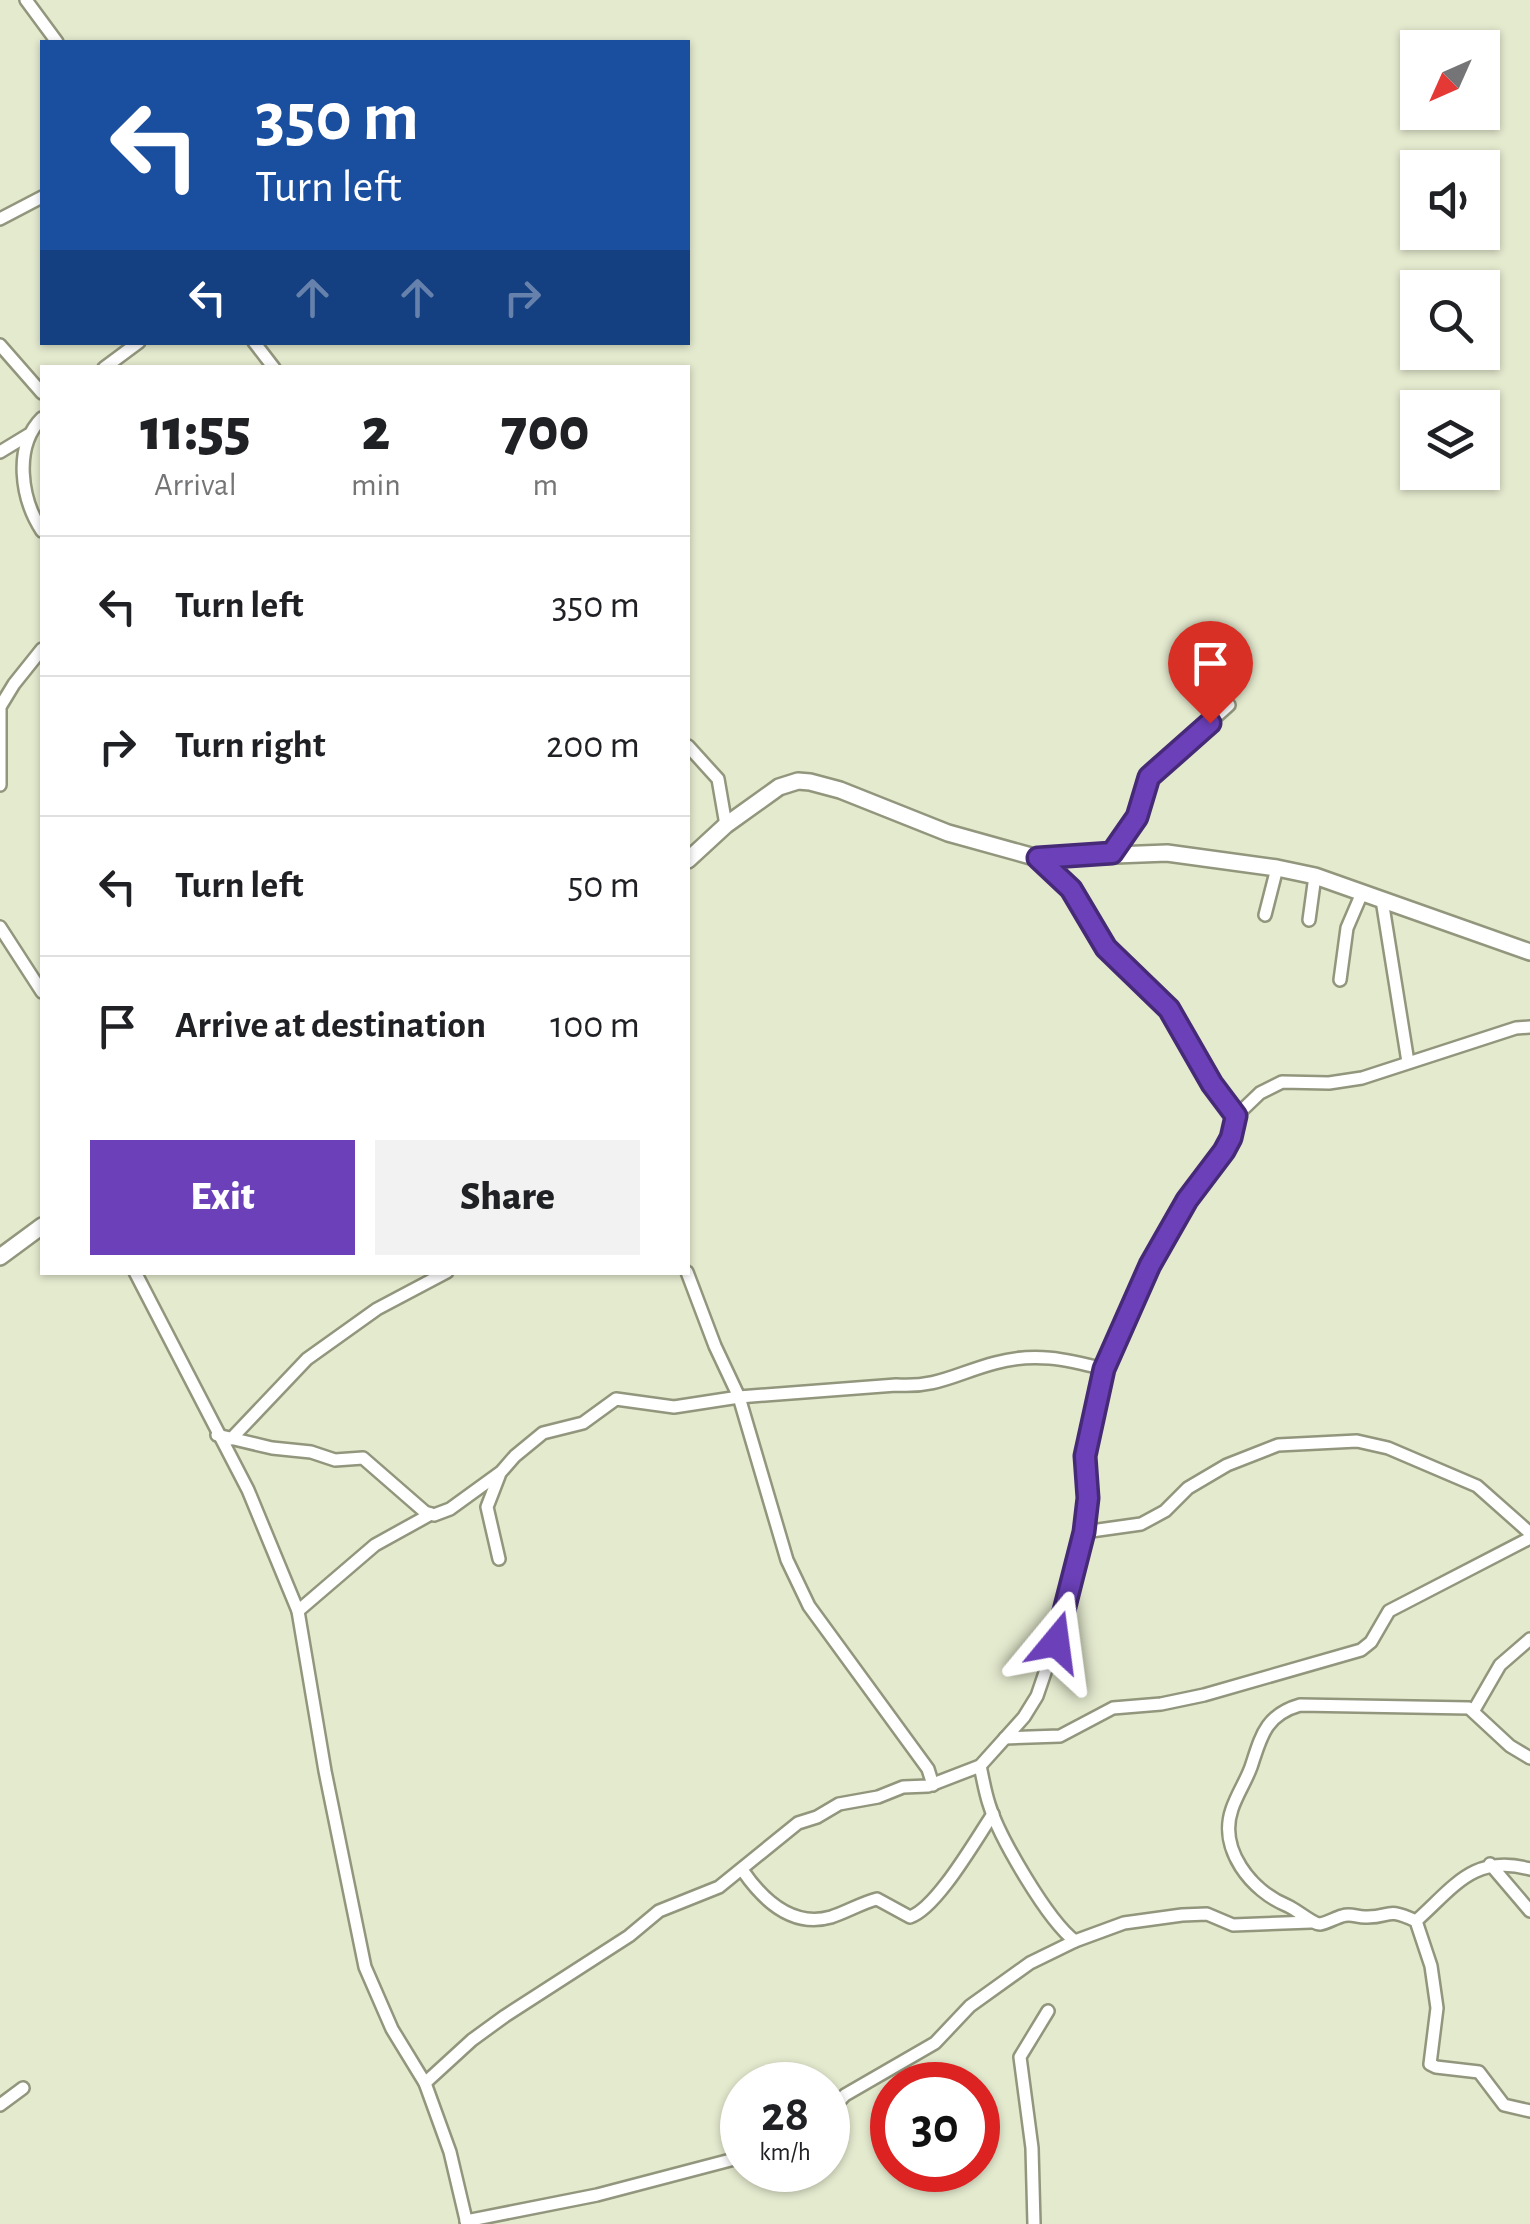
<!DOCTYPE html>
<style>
:root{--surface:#fff;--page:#f2f2f2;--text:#202124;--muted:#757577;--line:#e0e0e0;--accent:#6b40b8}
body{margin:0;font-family:"Alegreya Sans",sans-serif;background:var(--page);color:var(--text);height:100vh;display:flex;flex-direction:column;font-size:38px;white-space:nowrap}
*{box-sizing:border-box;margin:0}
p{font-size:32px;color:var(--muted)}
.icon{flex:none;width:55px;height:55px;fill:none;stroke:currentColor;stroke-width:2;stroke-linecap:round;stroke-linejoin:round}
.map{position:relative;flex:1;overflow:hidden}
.drawer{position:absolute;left:40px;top:365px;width:650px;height:910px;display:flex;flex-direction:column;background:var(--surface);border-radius:0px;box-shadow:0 2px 8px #0004}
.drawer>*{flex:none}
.top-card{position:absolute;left:40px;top:40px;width:650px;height:305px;border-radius:0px;box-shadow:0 2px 8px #0004;background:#1a4fa0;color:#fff;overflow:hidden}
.needle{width:65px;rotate:225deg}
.tools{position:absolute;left:1400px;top:30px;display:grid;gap:20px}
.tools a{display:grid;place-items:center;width:100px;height:100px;border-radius:0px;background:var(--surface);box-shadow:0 2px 8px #0004;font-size:50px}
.speed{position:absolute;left:720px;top:2062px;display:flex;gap:20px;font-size:50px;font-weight:700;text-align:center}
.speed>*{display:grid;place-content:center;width:130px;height:130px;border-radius:50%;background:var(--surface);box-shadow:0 2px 8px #0004;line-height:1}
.speed small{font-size:25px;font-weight:400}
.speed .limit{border:15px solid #d22;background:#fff;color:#111}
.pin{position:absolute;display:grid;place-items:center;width:85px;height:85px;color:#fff;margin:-102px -42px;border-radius:50% 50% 50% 0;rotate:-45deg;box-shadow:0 0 10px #0007}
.pin .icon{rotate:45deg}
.me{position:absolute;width:110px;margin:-55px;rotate:16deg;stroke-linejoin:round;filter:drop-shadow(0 0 8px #0008)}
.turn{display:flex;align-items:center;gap:35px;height:210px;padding:0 50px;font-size:45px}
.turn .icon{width:130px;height:130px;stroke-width:2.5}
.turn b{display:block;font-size:70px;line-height:85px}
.lanes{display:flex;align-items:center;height:95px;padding:0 50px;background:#0003;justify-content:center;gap:50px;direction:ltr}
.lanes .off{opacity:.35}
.eta{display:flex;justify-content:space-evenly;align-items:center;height:170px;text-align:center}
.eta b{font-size:60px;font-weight:800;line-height:70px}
.action{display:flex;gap:20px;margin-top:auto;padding:20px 50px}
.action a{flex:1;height:115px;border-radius:0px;background:var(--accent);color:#fff;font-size:40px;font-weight:800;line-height:115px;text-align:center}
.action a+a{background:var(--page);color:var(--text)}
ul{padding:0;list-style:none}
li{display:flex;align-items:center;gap:30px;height:140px;padding:0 50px;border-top:2px solid var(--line)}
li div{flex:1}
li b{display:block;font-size:38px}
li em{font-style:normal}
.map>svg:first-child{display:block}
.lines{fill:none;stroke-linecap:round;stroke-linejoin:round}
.street-casing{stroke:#91967c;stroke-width:16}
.secondary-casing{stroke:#91967c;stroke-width:20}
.street{stroke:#fff;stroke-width:11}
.secondary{stroke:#fff;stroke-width:15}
.route-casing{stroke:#462a78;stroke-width:25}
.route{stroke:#6b40b8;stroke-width:18}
</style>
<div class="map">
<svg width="1530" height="2224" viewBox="0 0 1530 2224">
<rect width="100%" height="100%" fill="#e4eace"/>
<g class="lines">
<!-- street casing -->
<g class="street-casing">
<g id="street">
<path d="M26,0L57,42"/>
<path d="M0,219L42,197"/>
<path d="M254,342L274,368"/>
<path d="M0,345L42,393"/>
<path d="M104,368L139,342"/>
<path d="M42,418C13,447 21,499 42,531"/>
<path d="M0,452L28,435"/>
<path d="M688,746L718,779L726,825"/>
<path d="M0,785V707L14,684L42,649"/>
<path d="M1112,853L1137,817L1149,777L1229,705"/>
<path d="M1038,858L1071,889L1107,948L1169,1009L1212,1084L1236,1116"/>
<path d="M1382,900L1408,1062"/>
<path d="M1265,915L1277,868"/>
<path d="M1309,920L1315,876"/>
<path d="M0,927L42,992"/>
<path d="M1340,980L1347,928L1362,893"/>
<path d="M135,1272L248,1490L298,1611L325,1771L365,1967L392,2029L425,2083L450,2152L467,2224"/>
<path d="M687,1272L715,1346L739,1397L787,1560L809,1606L928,1769L933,1785"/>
<path d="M217,1435L272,1448L311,1452L335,1460L363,1458L425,1512L434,1515L450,1509L501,1472L515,1456L543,1433L583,1423L616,1399L674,1407L739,1397L896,1385C937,1388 957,1373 995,1363C1034,1352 1066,1359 1104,1369"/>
<path d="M231,1439L307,1359L377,1309L447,1272"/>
<path d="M1084,1532L1141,1524L1165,1511L1188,1488L1227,1465L1278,1445L1357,1441L1388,1448L1477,1486L1530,1533"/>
<path d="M499,1559L487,1507L499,1476"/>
<path d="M298,1611L375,1545L431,1514"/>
<path d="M1474,1710L1500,1665L1530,1639"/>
<path d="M1005,1738L1060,1736L1113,1708L1161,1704L1204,1695L1361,1650L1371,1642L1389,1611L1530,1538"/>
<path d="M1530,1758L1510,1746L1469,1708L1300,1705C1265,1715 1261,1737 1251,1767C1246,1781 1237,1794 1232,1809C1218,1849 1251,1891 1288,1906C1297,1910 1313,1924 1320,1924C1327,1923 1335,1918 1342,1916C1351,1913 1356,1917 1365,1917C1392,1918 1384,1906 1416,1921L1431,1966L1437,2008L1430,2064L1436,2067L1479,2072L1504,2105L1530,2111"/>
<path d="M980,1766C983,1779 985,1792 989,1804C999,1837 1048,1921 1075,1941L1124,1923L1182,1915L1207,1914L1233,1925L1311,1922"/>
<path d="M1490,1864L1530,1911"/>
<path d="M743,1871C763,1900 792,1928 831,1917C847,1912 861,1903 877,1899L910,1917C937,1908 976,1839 993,1814"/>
<path d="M1416,1921C1455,1886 1474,1854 1530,1869"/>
<path d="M425,2083L472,2040L505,2016L629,1936L659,1911L719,1887L798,1823L817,1817L839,1804L878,1797L903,1787L928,1786L980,1766L1024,1717L1037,1696L1068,1605L1087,1508L1085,1456L1104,1369L1151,1265L1187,1200L1224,1151L1231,1138L1236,1116L1260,1093L1282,1082L1329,1083L1362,1078L1516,1028L1530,1027"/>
<path d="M0,2105L23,2088"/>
<path d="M828,2113L845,2095L935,2043L970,2006L1030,1963L1075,1941"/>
<path d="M466,2221L597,2195L742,2157"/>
<path d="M1034,2224L1032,2148L1020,2057L1048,2011"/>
</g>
</g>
<!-- secondary casing -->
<g class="secondary-casing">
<g id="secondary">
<path d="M688,860L726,825L779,787L798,781L810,782L840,790L948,833L1038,858L1167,853L1277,868L1315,876L1530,952"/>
<path d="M0,1257L42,1226"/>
</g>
</g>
<!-- street -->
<use href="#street" class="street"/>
<!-- secondary -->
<use href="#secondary" class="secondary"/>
</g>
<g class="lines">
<!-- route casing -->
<g class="route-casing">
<path id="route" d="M1056,1642L1084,1532L1088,1498L1085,1456L1104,1369L1150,1265L1187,1200L1224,1151L1231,1138L1236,1116L1212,1084L1169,1009L1106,948L1071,889L1038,858L1112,853L1137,817L1149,777L1210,723"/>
</g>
<!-- route -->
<use href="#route" class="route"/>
</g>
</svg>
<div class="tools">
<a><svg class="needle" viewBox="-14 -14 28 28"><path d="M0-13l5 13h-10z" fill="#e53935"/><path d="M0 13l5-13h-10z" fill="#757577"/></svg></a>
<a><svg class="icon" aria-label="sound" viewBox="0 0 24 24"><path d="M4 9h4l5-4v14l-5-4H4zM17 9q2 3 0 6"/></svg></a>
<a><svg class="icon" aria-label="search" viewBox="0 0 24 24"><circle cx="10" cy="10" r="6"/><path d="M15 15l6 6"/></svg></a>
<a><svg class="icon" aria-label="layers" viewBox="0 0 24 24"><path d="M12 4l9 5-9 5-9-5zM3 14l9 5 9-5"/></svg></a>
</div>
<div class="speed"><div>28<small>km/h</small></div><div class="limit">30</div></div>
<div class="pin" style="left:1210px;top:723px;background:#d93025"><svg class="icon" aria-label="arrive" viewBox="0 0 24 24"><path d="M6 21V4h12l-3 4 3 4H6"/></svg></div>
<svg class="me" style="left:1056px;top:1642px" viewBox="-20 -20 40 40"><path d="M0-17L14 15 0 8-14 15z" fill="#6b40b8" stroke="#fff" stroke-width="4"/></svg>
<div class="top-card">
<div class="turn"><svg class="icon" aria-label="left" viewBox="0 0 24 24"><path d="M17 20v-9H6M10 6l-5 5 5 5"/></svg><div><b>350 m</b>Turn left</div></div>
<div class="lanes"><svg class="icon" aria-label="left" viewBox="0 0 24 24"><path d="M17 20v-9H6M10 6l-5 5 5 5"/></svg><svg class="icon off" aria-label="ahead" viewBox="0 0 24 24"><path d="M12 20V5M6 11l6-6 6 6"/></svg><svg class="icon off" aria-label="ahead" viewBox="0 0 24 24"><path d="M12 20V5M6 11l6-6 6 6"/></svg><svg class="icon off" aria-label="right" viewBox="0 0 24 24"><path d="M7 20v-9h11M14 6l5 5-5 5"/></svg></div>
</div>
<section class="drawer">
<div class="eta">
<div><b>11:55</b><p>Arrival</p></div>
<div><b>2</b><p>min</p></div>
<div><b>700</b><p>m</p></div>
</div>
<ul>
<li><svg class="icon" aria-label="left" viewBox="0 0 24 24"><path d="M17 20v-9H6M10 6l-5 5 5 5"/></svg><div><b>Turn left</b></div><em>350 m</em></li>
<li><svg class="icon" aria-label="right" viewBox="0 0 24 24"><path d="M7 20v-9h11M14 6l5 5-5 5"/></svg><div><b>Turn right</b></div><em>200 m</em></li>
<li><svg class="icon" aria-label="left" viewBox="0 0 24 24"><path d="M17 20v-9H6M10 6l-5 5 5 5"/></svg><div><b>Turn left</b></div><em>50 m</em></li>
<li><svg class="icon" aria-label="arrive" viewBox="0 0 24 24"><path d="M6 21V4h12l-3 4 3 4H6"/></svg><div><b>Arrive at destination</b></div><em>100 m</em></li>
</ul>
<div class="action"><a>Exit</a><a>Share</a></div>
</section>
</div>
